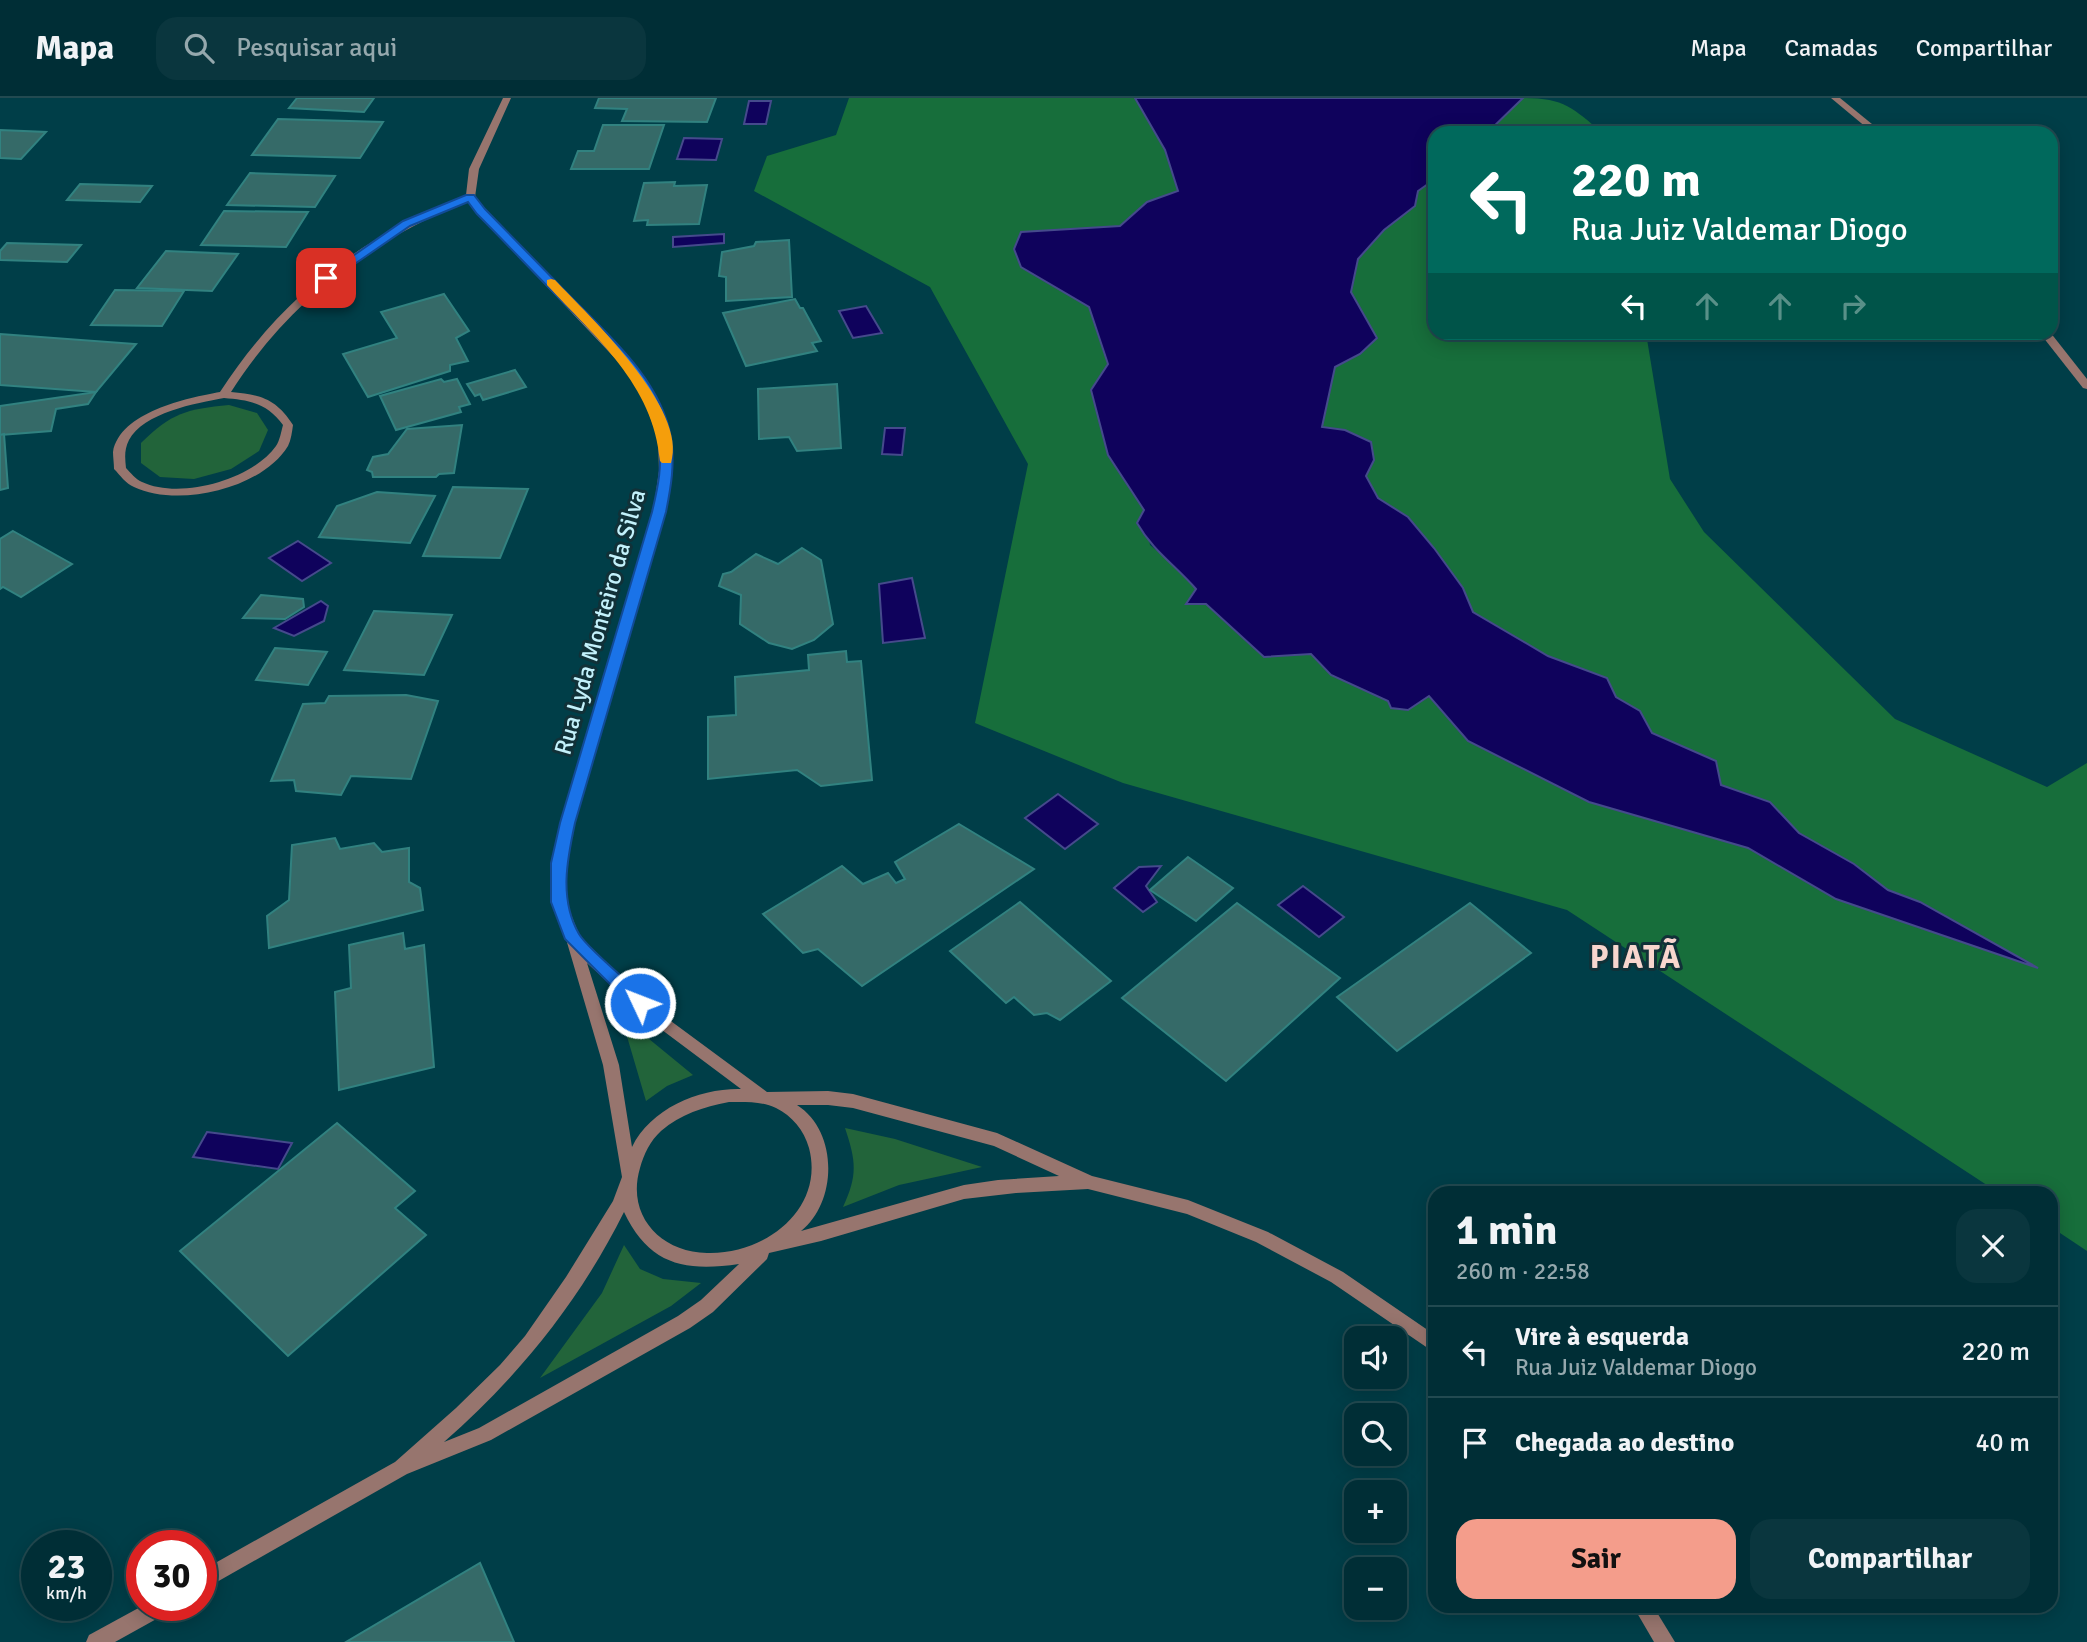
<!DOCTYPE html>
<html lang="pt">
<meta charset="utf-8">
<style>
:root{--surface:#002e36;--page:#0a363e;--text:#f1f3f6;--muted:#95a8ad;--line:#224a51;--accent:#f49d8b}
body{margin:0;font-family:Signika,sans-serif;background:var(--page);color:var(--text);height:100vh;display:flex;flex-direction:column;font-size:26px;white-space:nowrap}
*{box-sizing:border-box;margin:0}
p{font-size:23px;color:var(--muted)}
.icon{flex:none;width:38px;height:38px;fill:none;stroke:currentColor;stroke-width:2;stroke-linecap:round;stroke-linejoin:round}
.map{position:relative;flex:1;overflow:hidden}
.sheet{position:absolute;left:1428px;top:1088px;width:630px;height:427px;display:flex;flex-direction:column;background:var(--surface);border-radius:21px;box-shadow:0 4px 18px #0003,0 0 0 2px var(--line)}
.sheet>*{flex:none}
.hud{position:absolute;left:1428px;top:28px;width:630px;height:214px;border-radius:21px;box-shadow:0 4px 18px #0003,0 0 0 2px var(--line);background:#00695c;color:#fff;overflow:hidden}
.tools{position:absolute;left:1344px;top:1228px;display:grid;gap:14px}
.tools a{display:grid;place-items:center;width:63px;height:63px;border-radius:14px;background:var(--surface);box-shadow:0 4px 18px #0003,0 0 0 2px var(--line);font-size:35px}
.speed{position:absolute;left:21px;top:1432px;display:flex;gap:14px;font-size:35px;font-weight:700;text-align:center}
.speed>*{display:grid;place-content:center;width:91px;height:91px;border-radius:50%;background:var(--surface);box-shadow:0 4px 18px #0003,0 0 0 2px var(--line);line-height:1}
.speed small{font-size:18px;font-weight:400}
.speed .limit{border:10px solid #d22;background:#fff;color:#111}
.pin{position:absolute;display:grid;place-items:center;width:60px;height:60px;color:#fff;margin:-30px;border-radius:14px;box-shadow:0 4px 10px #0006}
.me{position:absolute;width:77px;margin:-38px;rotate:313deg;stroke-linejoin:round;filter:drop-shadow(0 0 5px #0008)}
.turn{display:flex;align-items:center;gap:24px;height:147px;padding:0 28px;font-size:32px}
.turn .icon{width:91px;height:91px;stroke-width:2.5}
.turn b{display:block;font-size:49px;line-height:60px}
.lanes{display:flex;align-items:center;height:66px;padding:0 28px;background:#0003;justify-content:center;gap:35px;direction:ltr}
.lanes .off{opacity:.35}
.round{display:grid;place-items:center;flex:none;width:74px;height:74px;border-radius:21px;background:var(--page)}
.headline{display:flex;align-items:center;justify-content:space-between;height:119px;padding:0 28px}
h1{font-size:42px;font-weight:800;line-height:52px}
.button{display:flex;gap:14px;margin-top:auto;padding:14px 28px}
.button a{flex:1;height:80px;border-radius:21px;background:var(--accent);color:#111;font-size:28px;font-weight:800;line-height:80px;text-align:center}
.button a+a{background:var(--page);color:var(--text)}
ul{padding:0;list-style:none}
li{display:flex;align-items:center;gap:21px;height:91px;padding:0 28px;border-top:2px solid var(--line)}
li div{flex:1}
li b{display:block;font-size:26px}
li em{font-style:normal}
header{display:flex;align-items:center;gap:42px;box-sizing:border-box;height:98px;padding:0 35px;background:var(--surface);border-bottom:2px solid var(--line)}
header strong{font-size:33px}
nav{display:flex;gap:38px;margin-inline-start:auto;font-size:24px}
.search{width:490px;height:63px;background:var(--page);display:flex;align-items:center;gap:18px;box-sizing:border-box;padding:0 24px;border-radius:21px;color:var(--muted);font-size:26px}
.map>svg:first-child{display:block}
.green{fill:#22643a}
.forest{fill:#176e3b}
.water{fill:#0f025c;stroke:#454a8c;stroke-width:2}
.building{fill:#356a68;stroke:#318280;stroke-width:2}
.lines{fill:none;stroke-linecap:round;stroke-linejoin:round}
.street{fill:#97756e;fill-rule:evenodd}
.route{fill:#1a73e8;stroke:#114b97;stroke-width:2}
.slow{fill:#f59e0b}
.labels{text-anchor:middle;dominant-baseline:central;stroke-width:6;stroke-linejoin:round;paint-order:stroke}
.street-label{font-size:24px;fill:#c3f1fb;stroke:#113138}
.district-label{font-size:32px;font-weight:bold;letter-spacing:2px;fill:#f8d6ce;stroke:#113138}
</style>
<header>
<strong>Mapa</strong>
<div class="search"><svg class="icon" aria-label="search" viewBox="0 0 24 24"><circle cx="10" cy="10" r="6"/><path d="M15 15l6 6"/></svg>Pesquisar aqui</div>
<nav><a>Mapa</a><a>Camadas</a><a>Compartilhar</a></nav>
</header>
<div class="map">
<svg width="2087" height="1544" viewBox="0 0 2087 1544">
<rect width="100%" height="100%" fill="#003e48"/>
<!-- green -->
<g class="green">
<path d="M229,307L257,315L268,332L259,353L231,371L194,381L160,379L141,365V345C171,315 187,311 229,307Z"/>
<path d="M621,918L693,977L667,988L646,1003Z"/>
<path d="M845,1030L895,1041L982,1069L899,1087L843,1109C858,1077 856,1063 845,1030Z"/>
<path d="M624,1147L640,1171L663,1181L701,1185L671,1208L540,1280L602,1195Z"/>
</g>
<!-- forest -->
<g class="forest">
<path d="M849,0H1135L1165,52L1178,93L1147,104L1120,128L1021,134V169L1089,209L1108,266V357L1144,412L1150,447L1179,471L1196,491L1187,505L1206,506L1264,559L1311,556L1331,577L1408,612L1429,598L1469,643L1589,704L1748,750L1836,801L2033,867L1921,804L1888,792L1854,766L1799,735L1770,704L1720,687L1715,663L1652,635L1640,613L1616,599L1607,580L1548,558L1473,514L1463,490L1434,450L1408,419L1378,400L1365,378L1374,362L1345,332L1322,329L1335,269L1360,256L1377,240L1351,194L1358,161L1384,132L1415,108L1418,93L1435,81V234L1646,235L1670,381L1704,434L1895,621L2047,689L2087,665V1153L2051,1129V1096L1999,1095L1567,812L1123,685L975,625L1028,366L930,189L754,93L767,58L836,37Z"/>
<path d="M1523,0C1565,0 1572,10 1603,35H1487Z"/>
</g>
<!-- water -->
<g class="water">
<path d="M1135,0H1523L1487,35H1435V81L1418,93L1415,108L1384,132L1358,161L1351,194L1377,240L1360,256L1335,269L1322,329L1345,332L1371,344L1374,362L1366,378L1378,400L1408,419L1434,450L1463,490L1473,514L1548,558L1607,580L1616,599L1640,613L1652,635L1716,663L1721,687L1770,704L1799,735L1854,766L1888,792L1920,804L2038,870L1836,801L1748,750L1589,704L1468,643L1429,598L1408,612L1391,610L1388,603L1331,577L1311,556L1264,559L1206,506H1186L1196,491C1175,467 1153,453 1137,425L1144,412L1108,357L1091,292L1108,266L1089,209L1021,169L1014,151L1021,134L1120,128L1147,104L1178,93L1165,52Z"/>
<path d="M749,3H771L766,26H744Z"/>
<path d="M684,40L722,41L716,62L677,61Z"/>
<path d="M724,136V145L673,149V139Z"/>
<path d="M866,208L882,235L853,240L839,213Z"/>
<path d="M885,330H905L902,357L882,356Z"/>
<path d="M298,443L331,465L302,483L269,460Z"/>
<path d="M912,480L925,540L883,545L879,486Z"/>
<path d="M321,503L328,508L324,523L294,538L274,530Z"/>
<path d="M1058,696L1098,726L1065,751L1025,720Z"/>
<path d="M1161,768L1146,788L1157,804L1143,814L1114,790L1139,769Z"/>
<path d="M1303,788L1344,819L1319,839L1278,807Z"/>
<path d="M207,1034L292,1045L278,1071L193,1059Z"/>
</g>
<!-- building -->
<g class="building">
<path d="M297,0H374L364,14L289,10Z"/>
<path d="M599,0H716L707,24L622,23L627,11L595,10Z"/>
<path d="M278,21L383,24L360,60L252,57Z"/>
<path d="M603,27H664L649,71H571L578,53H594Z"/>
<path d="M0,32L46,34L21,61L0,60Z"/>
<path d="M250,75L335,78L315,109L227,107Z"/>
<path d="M675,84L674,88L707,87L699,126L647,127L648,122L634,123L644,85Z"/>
<path d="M80,86L152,88L140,104L67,102Z"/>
<path d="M224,113L308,114L286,149L201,147Z"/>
<path d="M789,142L792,199L726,203V179L719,178L722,154L754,148L756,144Z"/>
<path d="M7,145L81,147L67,164L0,162V153Z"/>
<path d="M166,153L238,156L212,193L137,190Z"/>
<path d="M115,192L184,193L162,228L91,227Z"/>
<path d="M444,196L469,233L456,240L468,263L450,267V273L368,299L343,256L397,240L381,214Z"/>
<path d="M795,201L800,210H803L821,243L812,245L817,253L746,268L723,215Z"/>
<path d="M0,236L136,246L96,294L0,287Z"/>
<path d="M515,272L526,289L483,302L480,296L475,298L467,286Z"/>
<path d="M441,281L444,284L457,281L470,306L459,309L461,314L396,332L380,298Z"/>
<path d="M837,286L841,350L797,353L789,339L759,341L758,291Z"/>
<path d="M96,294L88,306L56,311L51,333L0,337V308Z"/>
<path d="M462,327L454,375L439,376L436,379H373L372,374L367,372L373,359L388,356L407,331Z"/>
<path d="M4,336L8,390L0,392V337Z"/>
<path d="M453,389L528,391L500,460L423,458Z"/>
<path d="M377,394L435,398L410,445L319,439L337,408Z"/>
<path d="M13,433L72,466L21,499L3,489L0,491V441Z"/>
<path d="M802,450L821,462L833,526L814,542L792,551L769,545L740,526L741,497L719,488L723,476L731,474L756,456L778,466Z"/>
<path d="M261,497L303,501L304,509L285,521L243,520Z"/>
<path d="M374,513L452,517L424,577L344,572Z"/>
<path d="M275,550L327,554L308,587L256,582Z"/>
<path d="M846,553L847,564L861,563L872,682L821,688L797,672L708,681V619L736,617L735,579L809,572L808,557Z"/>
<path d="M406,597L438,603L411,681L351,678L341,697L296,693L294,682L271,683L303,606L325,605L329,598Z"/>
<path d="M959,726L1034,771L862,888L818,851L803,855L763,816L842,768L863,786L888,775L896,785L905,781L895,764Z"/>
<path d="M335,740L340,751L374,745L382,754L409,750V784L420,790L423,812L269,850L267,818L289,802L292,747Z"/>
<path d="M1188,759L1233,790L1196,823L1150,792Z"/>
<path d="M1020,804L1111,883L1060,922L1047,915L1034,917L1014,899L1006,905L950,853Z"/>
<path d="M1237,805L1340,880L1226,983L1122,900Z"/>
<path d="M1470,805L1531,855L1397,953L1337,899Z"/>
<path d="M403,835L405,851L424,847L434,969L339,992L335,894L351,890L349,847Z"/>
<path d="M337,1025L415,1093L395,1110L426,1137L288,1258L180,1153Z"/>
<path d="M480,1465L514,1544H346Z"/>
</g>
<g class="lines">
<!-- street -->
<g class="street">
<path d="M503,0H511L479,71L475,99L484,112L637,271L658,310L669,341L671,373L665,414L575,725L566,765V804L580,839L660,915L767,994L828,993L853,996L997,1035L1092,1078L1188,1102L1268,1134L1343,1174L1435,1237V1255L1331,1184L1256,1144L1187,1116L1088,1091L1016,1095L964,1101L821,1143L769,1155L767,1161L713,1214L690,1230L491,1342L407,1376L201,1493V1473L395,1364L456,1310L500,1267L525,1238L566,1179L613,1103L622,1079L603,967L566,841L552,804V765L561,725L653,414L659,373L658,341L647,310L629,275L478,116L468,103C368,144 290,202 231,294C262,297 276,301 293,327C292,334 291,342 288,348C262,391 178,410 134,389C126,386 120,377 114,371C114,366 113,359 113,354C120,314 187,300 220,294C283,197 359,141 466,97L469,71ZM224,300C249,302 267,305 283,327C281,334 280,342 276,348C252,382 180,402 142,384C135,381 131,375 126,370C125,360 124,352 129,342C143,315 196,305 224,300ZM587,865L650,923L741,991C700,990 651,1010 632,1049L619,967ZM729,1004C744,1004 761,1003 776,1010C792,1018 804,1032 809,1050C825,1111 765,1157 707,1155C660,1154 626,1117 640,1070C644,1056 650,1043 661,1033C681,1016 703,1009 729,1004ZM797,1007H828L853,1010L994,1048L1059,1078L998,1082L964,1087L801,1133C838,1103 838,1033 797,1007ZM624,1114C649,1167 685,1174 739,1166L701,1202L678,1218L479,1330L444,1344C519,1278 579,1204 624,1114Z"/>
<path d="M1831,0H1840L1883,35H1873Z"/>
<path d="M2039,234H2050L2087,281V291L2083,290Z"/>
<path d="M144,1507H172L169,1514L115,1544H86L89,1537Z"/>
<path d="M1633,1508H1653L1675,1544H1654Z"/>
</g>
</g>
<!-- route -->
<path class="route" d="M466,97H474L485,111C512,139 540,167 567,195C607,236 661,281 671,340C675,366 671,389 666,414L575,725C567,762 559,801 579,836C588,851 631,886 646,900L648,905L646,910H634L565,841L551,804V765L560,725L652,414C658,389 663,366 658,340C648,283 598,240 560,201C532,173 505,144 477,116L468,104L410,128L330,183L321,180L403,123Z"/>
<!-- slow -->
<path class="slow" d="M551,181L555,182C589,218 689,311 671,365H662L660,363C654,287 595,239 547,187V182Z"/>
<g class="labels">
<!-- street labels -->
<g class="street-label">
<text transform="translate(600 524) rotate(-74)">Rua Lyda Monteiro da Silva</text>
</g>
<!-- district labels -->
<g class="district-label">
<text x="1636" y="859">PIATÃ</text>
</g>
</g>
</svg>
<div class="tools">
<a><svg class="icon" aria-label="sound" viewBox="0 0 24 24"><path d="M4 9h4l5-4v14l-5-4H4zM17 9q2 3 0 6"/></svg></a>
<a><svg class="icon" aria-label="search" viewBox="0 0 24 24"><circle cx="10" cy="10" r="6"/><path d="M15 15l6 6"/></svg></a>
<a>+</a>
<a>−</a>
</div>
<div class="speed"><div>23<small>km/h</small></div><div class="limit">30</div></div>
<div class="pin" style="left:326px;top:180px;background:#d93025"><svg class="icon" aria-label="arrive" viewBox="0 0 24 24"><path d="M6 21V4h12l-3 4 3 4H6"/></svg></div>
<svg class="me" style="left:640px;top:905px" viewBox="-20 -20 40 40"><circle r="17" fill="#1a73e8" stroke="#fff" stroke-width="3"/><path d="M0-11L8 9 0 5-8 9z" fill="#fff"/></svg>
<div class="hud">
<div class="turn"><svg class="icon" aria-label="left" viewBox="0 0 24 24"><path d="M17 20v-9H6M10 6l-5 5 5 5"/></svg><div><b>220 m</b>Rua Juiz Valdemar Diogo</div></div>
<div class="lanes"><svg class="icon" aria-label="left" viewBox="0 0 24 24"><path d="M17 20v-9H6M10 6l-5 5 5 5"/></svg><svg class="icon off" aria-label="ahead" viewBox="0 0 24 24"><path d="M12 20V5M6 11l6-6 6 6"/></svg><svg class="icon off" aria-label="ahead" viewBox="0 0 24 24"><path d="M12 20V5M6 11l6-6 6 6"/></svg><svg class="icon off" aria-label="right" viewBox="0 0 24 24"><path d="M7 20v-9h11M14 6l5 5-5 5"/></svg></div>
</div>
<section class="sheet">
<div class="headline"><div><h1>1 min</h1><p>260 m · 22:58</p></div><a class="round"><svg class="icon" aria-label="close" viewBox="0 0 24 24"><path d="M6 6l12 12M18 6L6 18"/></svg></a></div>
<ul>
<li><svg class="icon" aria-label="left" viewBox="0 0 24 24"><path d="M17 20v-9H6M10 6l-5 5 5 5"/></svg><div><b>Vire à esquerda</b><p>Rua Juiz Valdemar Diogo</p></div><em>220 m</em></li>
<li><svg class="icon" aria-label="arrive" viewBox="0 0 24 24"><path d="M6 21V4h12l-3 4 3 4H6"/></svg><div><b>Chegada ao destino</b></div><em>40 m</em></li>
</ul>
<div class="button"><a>Sair</a><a>Compartilhar</a></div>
</section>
</div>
